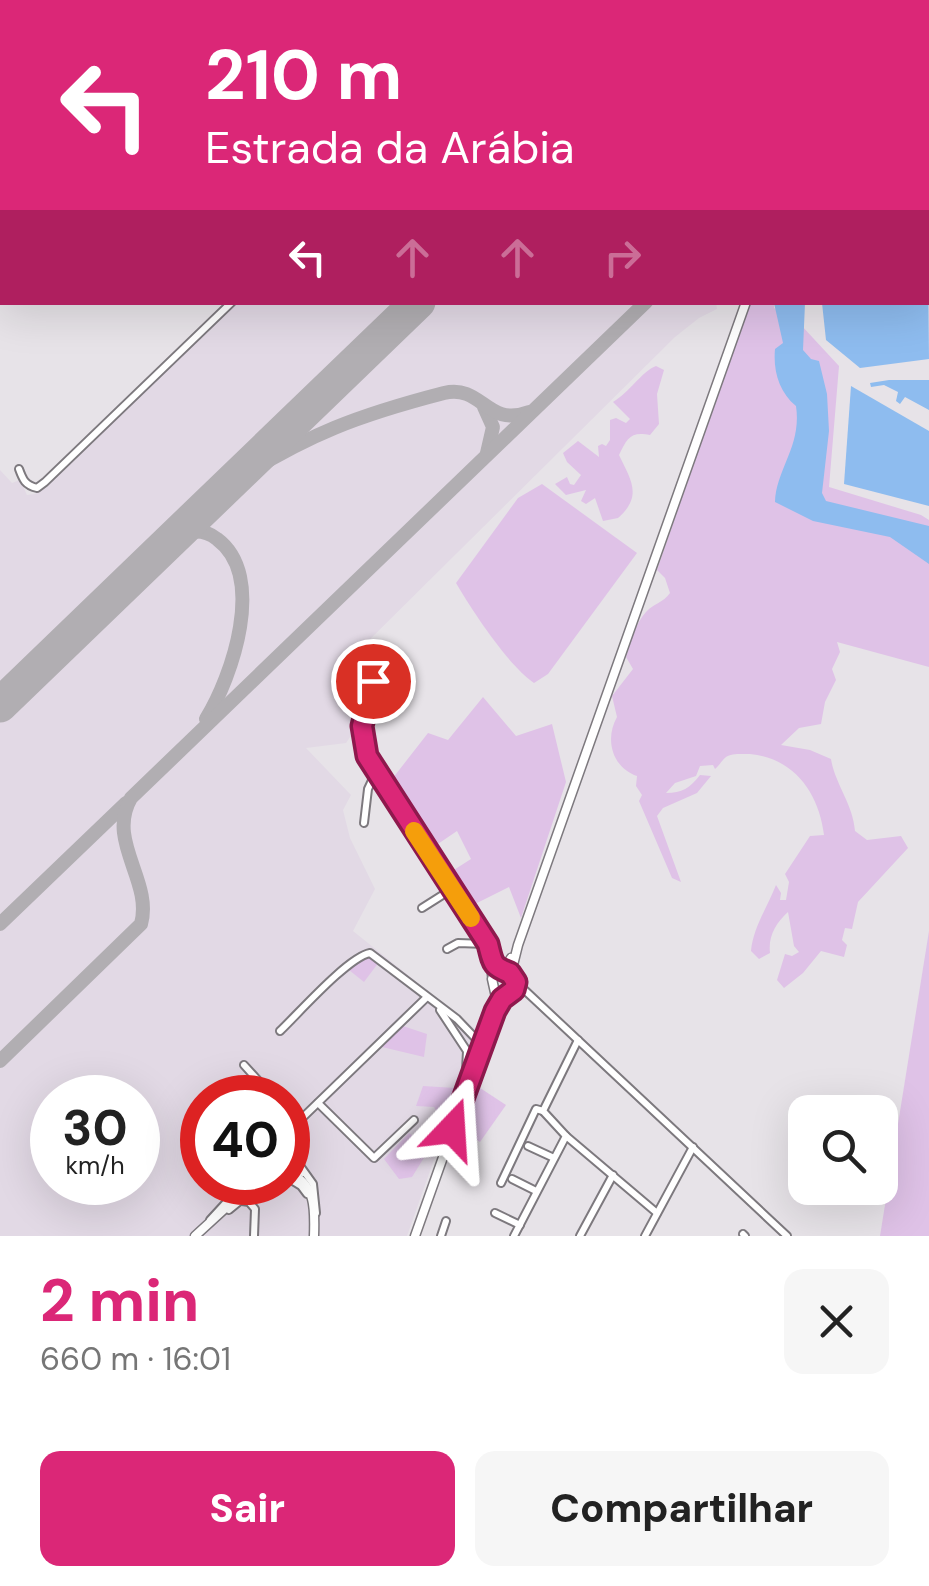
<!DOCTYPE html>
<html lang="pt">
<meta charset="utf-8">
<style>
:root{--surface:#fff;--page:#f6f6f6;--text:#222;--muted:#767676;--accent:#db2777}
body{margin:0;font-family:"DM Sans",sans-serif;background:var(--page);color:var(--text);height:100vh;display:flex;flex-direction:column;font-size:38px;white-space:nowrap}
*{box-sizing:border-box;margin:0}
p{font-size:32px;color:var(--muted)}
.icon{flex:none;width:55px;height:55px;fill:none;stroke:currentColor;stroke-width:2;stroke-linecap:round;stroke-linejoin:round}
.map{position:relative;height:1236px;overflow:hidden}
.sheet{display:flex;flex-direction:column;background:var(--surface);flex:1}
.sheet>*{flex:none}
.top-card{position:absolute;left:0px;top:0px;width:930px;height:305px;box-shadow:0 10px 40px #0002;background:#db2777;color:#fff;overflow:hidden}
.controls{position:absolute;left:788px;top:1095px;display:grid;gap:20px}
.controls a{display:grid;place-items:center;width:110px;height:110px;border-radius:20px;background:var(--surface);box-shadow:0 10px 40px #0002;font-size:50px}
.speed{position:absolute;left:30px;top:1075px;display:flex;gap:20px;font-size:50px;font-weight:700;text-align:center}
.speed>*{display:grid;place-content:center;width:130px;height:130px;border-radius:50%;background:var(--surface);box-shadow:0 10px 40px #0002;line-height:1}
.speed small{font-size:25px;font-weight:400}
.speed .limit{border:15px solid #d22;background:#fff;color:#111}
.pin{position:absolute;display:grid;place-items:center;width:85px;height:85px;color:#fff;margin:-42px;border:5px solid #fff;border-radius:50%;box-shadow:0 2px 10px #0007}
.me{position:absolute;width:110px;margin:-55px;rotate:20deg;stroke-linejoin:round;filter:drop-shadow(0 0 8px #0008)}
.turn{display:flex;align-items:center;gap:35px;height:210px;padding:0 40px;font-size:45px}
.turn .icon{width:130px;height:130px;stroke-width:2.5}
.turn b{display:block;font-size:70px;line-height:85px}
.lanes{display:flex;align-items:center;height:95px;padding:0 40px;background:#0003;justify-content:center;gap:50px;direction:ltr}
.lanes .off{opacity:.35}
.round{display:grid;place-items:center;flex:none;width:105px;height:105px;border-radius:20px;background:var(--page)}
.summary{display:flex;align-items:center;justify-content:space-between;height:170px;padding:0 40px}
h1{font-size:60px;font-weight:800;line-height:75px;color:var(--accent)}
.action{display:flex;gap:20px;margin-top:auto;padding:20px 40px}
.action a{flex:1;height:115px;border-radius:20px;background:var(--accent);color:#fff;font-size:40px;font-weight:800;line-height:115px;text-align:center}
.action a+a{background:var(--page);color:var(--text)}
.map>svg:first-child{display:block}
.built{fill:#e2d9e5;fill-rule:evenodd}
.green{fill:#dfc2e7}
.water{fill:#8ebcef}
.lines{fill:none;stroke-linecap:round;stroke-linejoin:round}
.taxiway{stroke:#b1aeb2;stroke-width:14}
.runway{stroke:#b1aeb2;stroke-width:35}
.minor-casing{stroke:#7d797e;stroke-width:10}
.tertiary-casing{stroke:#7d797e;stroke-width:11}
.minor{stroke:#fff;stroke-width:6}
.tertiary{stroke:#fff;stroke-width:8}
.route-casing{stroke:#8e194d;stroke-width:25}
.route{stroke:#db2777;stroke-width:18}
.slow{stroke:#f59e0b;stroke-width:18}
</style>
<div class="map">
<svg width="929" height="1236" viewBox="0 0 929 1236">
<rect width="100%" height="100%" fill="#e7e3e8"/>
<!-- built -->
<path class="built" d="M716,302L717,309L699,318L675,337L346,663L370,679L359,716L357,737H350L346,743L306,748L351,795L343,810L350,838L375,889L353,931L479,1032L407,1236H0V470L12,483L20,480L27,495L35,494L235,303ZM52,1098H138V1182H52ZM202,1098H288V1182H202Z"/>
<!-- green -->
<g class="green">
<path d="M749,303H774V308L801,325L839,366L829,487L921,515L929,520V667L837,642L840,652L832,669L836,680L825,702L821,724L799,728L781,745L810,750L831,759C835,784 853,804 855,831L867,840L901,836L908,848L858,902L852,929L845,928L842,940L847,945L844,957L821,951L803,973L784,988L777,980L785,954L792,956L799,952L794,946L788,912C776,923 768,936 770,953L759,959L751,951C753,928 767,908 776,885L781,893L780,900H786L789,882L785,874L810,836L824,835C819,793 794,758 750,754C743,754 731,753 726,757C722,760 719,766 715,769L713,765L700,766L696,776L675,783L666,793C682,793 690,788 700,775L711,776L697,793L663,808L657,816L681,882L672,878L639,801L642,795L636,786L637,776C613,768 604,740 617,717L612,696L633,669L626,657C631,642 635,624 646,612C654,603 663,603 670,593L665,578L657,570Z"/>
<path d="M656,366L664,370L657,394L659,424L650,435C631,431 627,438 619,455C631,480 643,496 618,518L603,521L595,498L586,504L581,501L586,490L566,495L555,484L567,477L570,484L574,485L581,475L567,462L563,453L578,441L599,457L598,446L602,444L606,446L610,440V420L616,418L626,423L630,419L613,402C630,392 641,372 656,366Z"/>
<path d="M542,484L637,553L548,674L534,683C508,665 473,612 456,583L518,498Z"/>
<path d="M483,697L516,736L552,724L566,782L521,918L509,887L467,908L446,875L471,859L457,831L432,848L389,783L428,733L448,740Z"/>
<path d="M929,931V1236H880Z"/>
<path d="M369,956L379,962L364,982L349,970L360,960Z"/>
<path d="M403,1026L427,1034L424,1057L382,1047Z"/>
<path d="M474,1084L506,1105L480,1142L464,1132Z"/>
<path d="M423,1086L455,1088L444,1124L434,1107L416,1106Z"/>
<path d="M409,1133L430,1148L412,1177L399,1179L384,1159Z"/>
</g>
<!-- water -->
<g class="water">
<path d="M0,0H97L98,2H2L0,77Z"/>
<path d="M928,268L929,359L860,368L826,340L822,303L928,302Z"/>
<path d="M774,303H805L803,350L811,359L819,361L827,394L829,431L822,493L826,501L929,526V564L890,537L813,521L775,502C776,469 802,446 796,406C779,392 773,371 775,349L783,343Z"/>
<path d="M889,380H929V410L905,397L900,404L896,401L898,392L884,385L871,387L870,383Z"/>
<path d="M851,386L929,431V506L844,484Z"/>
</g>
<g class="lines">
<!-- taxiway -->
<g class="taxiway">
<path d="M484,407L493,427L487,453"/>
<path d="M233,482C308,434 359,415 444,393C483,384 486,428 529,412"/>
<path d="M173,538C188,530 203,528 217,539C267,576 232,677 206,719"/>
<path d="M0,924L126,803"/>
<path d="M0,1061L141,924C153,881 106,841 131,798L646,302"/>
</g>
<!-- runway -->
<path class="runway" d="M0,705L418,302"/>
<!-- minor casing -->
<g class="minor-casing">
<g id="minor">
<path d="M473,0V2"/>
<path d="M19,469C23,480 25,485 37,488L45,482L232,302"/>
<path d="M373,681L362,725L367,755L488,944L492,979"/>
<path d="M364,823L368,789L376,772"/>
<path d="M422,908L452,889"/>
<path d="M447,949L458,943L486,944"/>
<path d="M516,982L787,1236"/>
<path d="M440,1010L467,1051L465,1089"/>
<path d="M280,1031C298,1014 348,957 370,953L457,1019L478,1041L485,1039"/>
<path d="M244,1065L274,1098"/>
<path d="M318,1103L374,1158L414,1120"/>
<path d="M288,1111L298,1122L427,997"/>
<path d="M288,1132L298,1122"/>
<path d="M566,1136L657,1213"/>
<path d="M528,1146L554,1158"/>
<path d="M288,1149L313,1184L316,1213"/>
<path d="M288,1166L303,1173"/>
<path d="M288,1178L301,1186L307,1194"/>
<path d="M512,1179L536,1191"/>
<path d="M206,1182L221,1190L230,1182"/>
<path d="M501,1183L536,1109L543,1111"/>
<path d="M242,1201L249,1202L255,1209L254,1236"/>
<path d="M229,1210L263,1182"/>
<path d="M495,1213L520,1225"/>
<path d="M210,1220L245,1182"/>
<path d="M743,1234L745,1236"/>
<path d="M441,1236L446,1221"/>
<path d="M514,1236L566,1136L543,1111L578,1040"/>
<path d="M580,1236L613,1175"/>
<path d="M645,1236L693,1147"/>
</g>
</g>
<!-- tertiary casing -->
<g class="tertiary-casing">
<g id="tertiary">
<path d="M626,0L630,2"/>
<path d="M498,1006L492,979L504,971L511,958"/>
<path d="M288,1172C316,1184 315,1209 314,1236"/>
<path d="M195,1236L254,1182"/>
<path d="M415,1236L495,1011L516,988L515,979L511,973L518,945L746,302"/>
</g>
</g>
<!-- minor -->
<use href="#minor" class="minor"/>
<!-- tertiary -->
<use href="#tertiary" class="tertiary"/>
</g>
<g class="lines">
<!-- route casing -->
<g class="route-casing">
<path id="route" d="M373,681L362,726L367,756L488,944C493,964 492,966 510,973L516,982L514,990L502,999L495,1011L452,1129"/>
</g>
<!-- route -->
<use href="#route" class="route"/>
<!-- slow -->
<path class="slow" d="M414,831L471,918"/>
</g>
</svg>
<div class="controls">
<a><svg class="icon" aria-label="search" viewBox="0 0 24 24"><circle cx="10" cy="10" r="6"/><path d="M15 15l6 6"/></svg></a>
</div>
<div class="speed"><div>30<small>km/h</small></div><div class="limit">40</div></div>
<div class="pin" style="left:373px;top:681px;background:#d93025"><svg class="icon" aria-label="arrive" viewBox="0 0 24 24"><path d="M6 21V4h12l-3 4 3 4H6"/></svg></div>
<svg class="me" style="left:452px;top:1129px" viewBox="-20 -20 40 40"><path d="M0-17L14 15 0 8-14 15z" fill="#db2777" stroke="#fff" stroke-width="4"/></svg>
<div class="top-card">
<div class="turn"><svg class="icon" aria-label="left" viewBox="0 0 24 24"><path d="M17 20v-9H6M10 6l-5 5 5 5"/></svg><div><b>210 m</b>Estrada da Arábia</div></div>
<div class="lanes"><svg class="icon" aria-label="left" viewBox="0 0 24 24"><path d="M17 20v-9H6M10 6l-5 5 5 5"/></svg><svg class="icon off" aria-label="ahead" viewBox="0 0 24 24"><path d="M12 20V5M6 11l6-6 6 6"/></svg><svg class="icon off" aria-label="ahead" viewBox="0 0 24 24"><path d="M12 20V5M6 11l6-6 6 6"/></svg><svg class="icon off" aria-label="right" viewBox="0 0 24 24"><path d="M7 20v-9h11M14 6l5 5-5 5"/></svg></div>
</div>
</div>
<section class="sheet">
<div class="summary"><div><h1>2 min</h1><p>660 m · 16:01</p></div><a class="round"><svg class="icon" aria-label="close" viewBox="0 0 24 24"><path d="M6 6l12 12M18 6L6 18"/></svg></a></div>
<div class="action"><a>Sair</a><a>Compartilhar</a></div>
</section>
